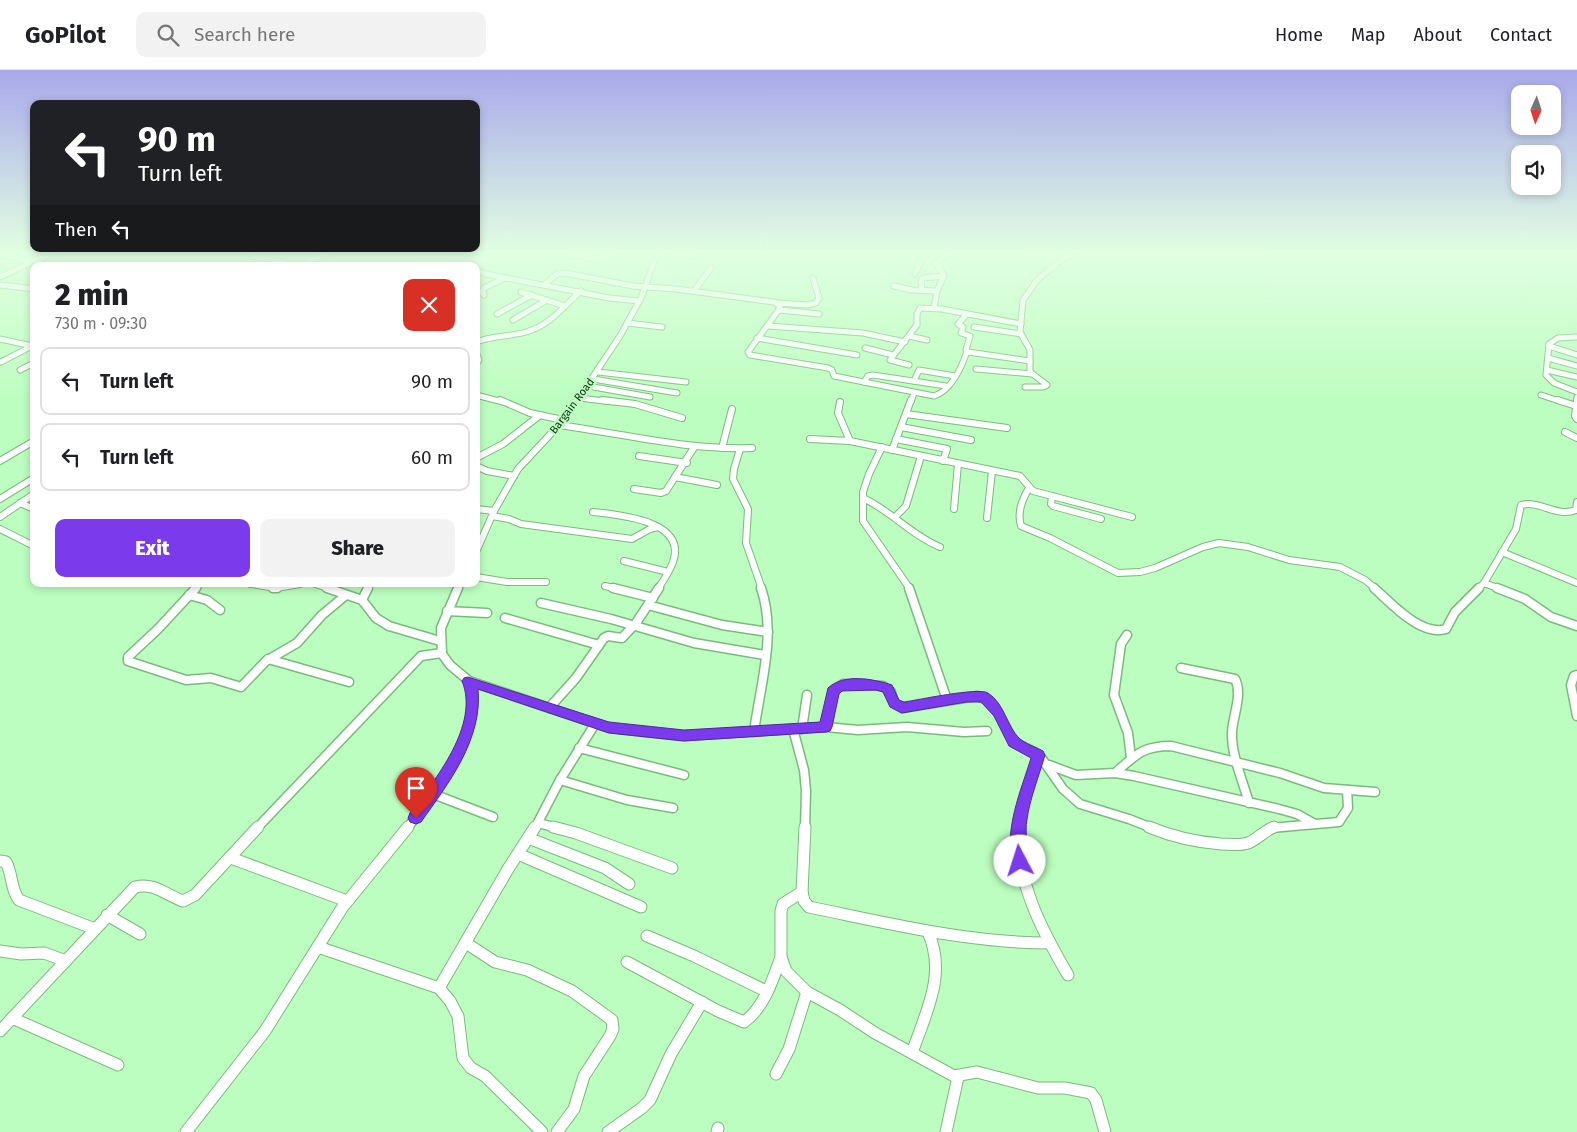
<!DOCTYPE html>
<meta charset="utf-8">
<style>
:root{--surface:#fff;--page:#f2f2f2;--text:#202124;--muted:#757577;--line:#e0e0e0;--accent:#7c3aed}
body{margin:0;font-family:"Fira Sans",sans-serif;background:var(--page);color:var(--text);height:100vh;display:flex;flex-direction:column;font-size:19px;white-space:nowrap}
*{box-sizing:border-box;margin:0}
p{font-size:16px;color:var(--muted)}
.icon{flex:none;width:28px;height:28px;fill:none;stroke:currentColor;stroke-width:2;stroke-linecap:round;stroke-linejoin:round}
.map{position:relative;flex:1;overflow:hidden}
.side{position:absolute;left:30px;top:192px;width:450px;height:325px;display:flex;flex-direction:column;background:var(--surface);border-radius:10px;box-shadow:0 2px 8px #0003}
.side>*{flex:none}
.banner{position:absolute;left:30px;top:30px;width:450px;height:152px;border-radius:10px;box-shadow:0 2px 8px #0003;background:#202124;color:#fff;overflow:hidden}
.needle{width:32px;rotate:183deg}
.controls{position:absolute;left:1511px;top:15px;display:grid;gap:10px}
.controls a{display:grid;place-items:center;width:50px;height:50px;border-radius:10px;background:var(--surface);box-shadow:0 2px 8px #0003;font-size:25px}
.pin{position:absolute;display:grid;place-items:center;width:42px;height:42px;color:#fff;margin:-51px -21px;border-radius:50% 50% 50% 0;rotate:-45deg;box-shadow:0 0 5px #0007}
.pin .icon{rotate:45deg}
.me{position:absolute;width:55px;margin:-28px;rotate:355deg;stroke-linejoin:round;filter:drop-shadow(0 0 4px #0008)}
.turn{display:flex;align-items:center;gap:18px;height:105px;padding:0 25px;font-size:22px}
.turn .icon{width:65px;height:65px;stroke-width:2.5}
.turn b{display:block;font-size:35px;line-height:42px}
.then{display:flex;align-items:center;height:48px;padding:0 25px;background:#0003;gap:10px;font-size:19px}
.round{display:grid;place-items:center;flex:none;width:52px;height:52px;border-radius:10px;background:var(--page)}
.head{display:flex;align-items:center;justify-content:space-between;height:85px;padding:0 25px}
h1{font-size:30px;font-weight:800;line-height:38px}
.button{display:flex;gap:10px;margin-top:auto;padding:10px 25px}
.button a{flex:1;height:58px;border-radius:10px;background:var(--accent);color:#fff;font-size:20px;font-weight:800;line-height:58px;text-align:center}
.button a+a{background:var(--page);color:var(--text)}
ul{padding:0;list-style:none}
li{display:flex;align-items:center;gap:15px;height:68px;margin:0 10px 8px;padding:0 15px;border:2px solid var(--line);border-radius:10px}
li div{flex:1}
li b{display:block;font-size:19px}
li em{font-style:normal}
header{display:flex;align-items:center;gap:30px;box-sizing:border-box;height:70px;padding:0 25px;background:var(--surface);border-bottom:1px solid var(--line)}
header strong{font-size:24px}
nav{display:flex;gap:28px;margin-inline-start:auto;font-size:18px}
.search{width:350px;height:45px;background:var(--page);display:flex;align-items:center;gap:12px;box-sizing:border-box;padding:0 18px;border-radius:10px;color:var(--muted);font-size:19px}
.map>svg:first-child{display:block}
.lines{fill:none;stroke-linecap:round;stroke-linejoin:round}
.minor-far3-casing{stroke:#7bba7f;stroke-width:7}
.minor-far2-casing{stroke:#7bba7f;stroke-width:8}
.minor-far1-casing{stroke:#7bba7f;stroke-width:11}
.minor-casing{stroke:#7bba7f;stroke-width:13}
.minor-far3{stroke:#fff;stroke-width:5}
.minor-far2{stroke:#fff;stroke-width:6}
.minor-far1{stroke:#fff;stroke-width:8}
.minor{stroke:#fff;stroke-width:11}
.route{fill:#7c3aed;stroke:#51269a}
.labels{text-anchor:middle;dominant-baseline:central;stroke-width:5;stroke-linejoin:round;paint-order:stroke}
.far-street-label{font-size:11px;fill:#132c15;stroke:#bcfebf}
</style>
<header>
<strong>GoPilot</strong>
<div class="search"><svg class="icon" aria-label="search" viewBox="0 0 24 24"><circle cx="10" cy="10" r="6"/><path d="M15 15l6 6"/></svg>Search here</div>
<nav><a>Home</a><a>Map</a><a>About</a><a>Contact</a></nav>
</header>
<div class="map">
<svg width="1577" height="1062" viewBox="0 0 1577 1062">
<rect width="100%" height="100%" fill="#bcfebf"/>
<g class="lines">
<!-- minor-far3 casing -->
<g class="minor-far3-casing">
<g id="minor-far3">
<path d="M0,184L50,196"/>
<path d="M569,184L595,189L609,184"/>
<path d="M683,184L693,186"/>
<path d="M252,186L282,192L286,196"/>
<path d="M307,191L325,184"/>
<path d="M476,200L486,204L609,228L639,231"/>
<path d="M915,204L924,184"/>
<path d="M0,207L49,184"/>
<path d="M0,215L34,219"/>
<path d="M544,215L557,204L565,203L633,216L676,219L774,232L780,236L778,241L748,282L750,285L828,298L832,300L834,306L934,326C951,321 962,297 967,281"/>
<path d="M894,216L912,220L937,221"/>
<path d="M922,220L921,211L923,208L944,206"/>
<path d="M694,221L711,198"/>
<path d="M521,222L565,236"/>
<path d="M484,225L482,222L484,218L505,208"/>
<path d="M777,233L808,235L816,233L819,228L813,208"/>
<path d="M934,238L937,221L944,206L936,193L947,184"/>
<path d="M779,240L819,244"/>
<path d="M497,244L532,225"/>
<path d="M966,245L958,254L963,257L961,263L970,266L966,280L968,282L1030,291"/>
<path d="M513,250L547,230"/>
<path d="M627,253L662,257"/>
<path d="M769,256L863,263L905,272"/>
<path d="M974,257L1021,264"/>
<path d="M909,266L927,270"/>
<path d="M1577,267L1558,268L1549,274L1546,305L1554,313L1577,322"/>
<path d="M757,268L857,285"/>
<path d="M0,269L32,276"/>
<path d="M476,272C493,265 512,267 529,261C550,255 565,235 581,221"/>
<path d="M1549,276L1577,285"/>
<path d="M865,278L893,285"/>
<path d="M476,282L479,290L476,295"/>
<path d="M1548,288L1577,296"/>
<path d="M1,292L32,276"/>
<path d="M909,295L890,290L917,255V244L920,238L942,239L1021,254"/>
<path d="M976,299L1032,304"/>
<path d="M20,300L34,293"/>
<path d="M1547,300L1577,307"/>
<path d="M598,302L686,312"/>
<path d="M593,309L677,323"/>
<path d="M914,311L919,300L955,306"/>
<path d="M864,312L868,306L873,305L946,316"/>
<path d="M588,316L650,327"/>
<path d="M1025,317H1043L1047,315L1030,302V280L1020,262L1023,230L1038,209L1063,189L1074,184"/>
<path d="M476,325L503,332"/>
<path d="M1541,325L1562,332"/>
<path d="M579,328L613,332"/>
<path d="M576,332L620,266L641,228L657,184"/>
<path d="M911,332L914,323"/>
<path d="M1577,332V327"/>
</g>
</g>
<!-- minor-far2 casing -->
<g class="minor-far2-casing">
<g id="minor-far2">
<path d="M500,330L530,343L563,350"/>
<path d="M602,330L635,334L682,348"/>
<path d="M1558,330L1576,336"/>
<path d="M1577,330L1575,346L1577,349"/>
<path d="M840,332L838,343L850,371"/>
<path d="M906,344L1007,358"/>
<path d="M559,355C624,364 686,380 752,378"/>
<path d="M901,357L971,370"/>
<path d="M1565,362L1577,368"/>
<path d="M810,369L850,371L1020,406L1033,421L1132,447"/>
<path d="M896,369L947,379L943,391"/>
<path d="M882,377L869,404L863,422V451L910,519"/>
<path d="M722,378L732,339"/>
<path d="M740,379L734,399L733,409L748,439L746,473L762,519"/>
<path d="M892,380L911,330"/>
<path d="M639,386L687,393"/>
<path d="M476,388L503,374L540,345"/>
<path d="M0,391L34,371"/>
<path d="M476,396L487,401L514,406"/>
<path d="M675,407L717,415"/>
<path d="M1029,418C1022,430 1017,442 1021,456L1050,468L1118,503L1140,502L1155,498L1203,477L1219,473L1248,477L1289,490L1340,497L1365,510L1376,519"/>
<path d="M634,419L661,423L666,421L695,376"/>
<path d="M1052,426L1051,434L1053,436L1101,449"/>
<path d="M863,428C891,441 911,465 940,477"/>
<path d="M0,429L34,408"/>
<path d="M20,433L34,439"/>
<path d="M476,439L494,441"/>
<path d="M954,439L958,394"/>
<path d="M593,442C618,445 688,450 673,492C670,501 663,511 658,519"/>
<path d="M492,446L509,449L521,454L632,469L650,459L658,457"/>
<path d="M0,447L34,424"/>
<path d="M895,447L906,436L921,386"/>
<path d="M987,448L992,401"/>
<path d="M0,459L34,476"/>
<path d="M476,482L494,441L518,399L559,355L577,330"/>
<path d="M1502,482L1577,513"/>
<path d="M624,491L668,502"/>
<path d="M476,507L507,512H546"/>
<path d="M1484,513L1500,519"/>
<path d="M251,514L276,518L300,514"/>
<path d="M315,514L331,519"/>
<path d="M605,516L618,519"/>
<path d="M195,519L200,514"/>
<path d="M367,519L370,514"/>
<path d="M458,519L460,514"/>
<path d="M1478,519L1484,513L1516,459L1521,435C1540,430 1557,448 1576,440L1577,432"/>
</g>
</g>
<!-- minor-far1 casing -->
<g class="minor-far1-casing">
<g id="minor-far1">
<path d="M196,518L158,559L128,587V591L186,610L211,608L241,617L266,591L297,573L322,545L346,525"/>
<path d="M273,518H277"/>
<path d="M327,518L362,530L376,548L389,556L440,571"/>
<path d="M458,518L441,558L442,584L450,595L469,611L609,658L683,666L826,657L858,660L907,657L964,662L987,661"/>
<path d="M613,518L653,528"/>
<path d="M909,518L947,630"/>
<path d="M1374,518C1391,533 1421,567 1446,559L1455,542L1479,518"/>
<path d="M1497,518L1525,529L1551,547L1577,556"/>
<path d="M189,525L207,530L220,540"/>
<path d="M362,530L368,518"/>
<path d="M541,533L611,549L694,573L765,585"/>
<path d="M648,535L722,555L768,562"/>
<path d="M447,541L487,543"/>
<path d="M505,548L599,575"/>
<path d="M1127,565L1121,574L1114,625L1128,663L1131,688"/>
<path d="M268,589L349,612"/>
<path d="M1181,598L1235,609C1243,624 1233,645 1232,662C1231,685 1243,711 1249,733"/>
<path d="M1577,605L1574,606L1571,615L1577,646"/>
<path d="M549,638L576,608L604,568L608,566L622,568L636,553L659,518"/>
<path d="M826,657L833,622L843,614L883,616L891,622L894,633L902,638L977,626L988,630L998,643L1014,672L1034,682L1042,689L1063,719L1080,734L1129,749L1152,758"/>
<path d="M793,659L804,700L806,721L805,758"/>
<path d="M802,659L807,625"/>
<path d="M754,662C760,616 777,564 761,518"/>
<path d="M579,678L684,705"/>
<path d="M1049,695L1076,705L1115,703L1134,706L1279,739L1297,744L1315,754"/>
<path d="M1115,703C1136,685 1142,676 1171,676L1280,703L1324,718L1375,722"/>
<path d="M560,710L627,730L673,738"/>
<path d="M433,724L493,747"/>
<path d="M538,753L558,758"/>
<path d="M257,758L421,586L442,583"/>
<path d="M407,758C439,719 484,665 469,611"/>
<path d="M535,758L560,710L595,654"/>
<path d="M1018,758L1025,725L1038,685"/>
<path d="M1271,758L1339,752L1348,738L1347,720"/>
</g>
</g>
<!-- minor casing -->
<g class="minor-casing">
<g id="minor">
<path d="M553,757L576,763L672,798"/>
<path d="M805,757L802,822L804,831L809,837C888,853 968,873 1049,873"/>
<path d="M1018,757C1016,811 1041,859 1068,905"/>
<path d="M1149,757C1173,767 1194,772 1221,774C1230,774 1239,776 1248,773C1255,771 1264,761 1274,757"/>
<path d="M528,768L605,798L629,814"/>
<path d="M518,784L641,837"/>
<path d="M231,788L347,831"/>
<path d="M0,791L6,792C13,805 10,818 19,830L95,859"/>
<path d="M802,822L783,834L781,841V887L786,901L807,922L840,940L875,963L954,1006L977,1002L1038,1018H1065L1091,1023L1096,1030L1105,1062"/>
<path d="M107,845L140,864"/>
<path d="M647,866L694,886L766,921"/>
<path d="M466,873L495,892L527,900L572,921L612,950L613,959L610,966L584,1006L574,1039L557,1062"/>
<path d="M318,877L439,918L450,931L458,946L463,988L471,998L485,1006L542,1062"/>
<path d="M0,881L21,884L44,883L66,891"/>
<path d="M627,892L718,941L744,952C764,938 773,909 781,887"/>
<path d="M439,918L508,799L535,757"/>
<path d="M12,948L118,995"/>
<path d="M0,961L135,817C154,812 166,825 183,831L195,825L258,757"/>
<path d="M912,983C926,942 947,904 928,862"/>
<path d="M776,1004L789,979L807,922"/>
<path d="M186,1062L265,961L342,838L408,757"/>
<path d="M608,1062L642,1038L650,1030L671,984L702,932"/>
<path d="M717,1062L718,1058"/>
<path d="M946,1062L958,1007"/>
</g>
</g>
<!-- minor-far3 -->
<use href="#minor-far3" class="minor-far3"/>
<!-- minor-far2 -->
<use href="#minor-far2" class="minor-far2"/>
<!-- minor-far1 -->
<use href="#minor-far1" class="minor-far1"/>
<!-- minor -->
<use href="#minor" class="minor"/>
</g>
<!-- sky -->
<linearGradient id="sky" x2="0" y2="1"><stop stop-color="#a9a8ea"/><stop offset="0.55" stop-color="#e1ffe2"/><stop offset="1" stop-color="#e1ffe2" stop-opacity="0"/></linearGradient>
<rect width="1577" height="332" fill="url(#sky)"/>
<!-- route -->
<path class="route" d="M468,607L609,652L684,660L820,652L828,618C844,603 874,609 892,615L899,630L904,632C918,630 978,617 988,623C1005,634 1007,657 1019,668C1025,674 1036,677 1043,681L1045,685C1039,706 1030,728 1027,749C1024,763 1030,784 1025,796L1020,798L1015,796C1001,765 1022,718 1031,688L1009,676L994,646L981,632H966L902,643L890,637L883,622L876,620L842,621L839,624L832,657L830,661L826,662L684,671L609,663L478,619C483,669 448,714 421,752L416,754L410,752L408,748L410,743C435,710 480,655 462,611L464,608Z"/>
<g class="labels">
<!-- far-street labels -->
<g class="far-street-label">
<text transform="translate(572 336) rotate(-53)">Bargain Road</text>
</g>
</g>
</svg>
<div class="controls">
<a><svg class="needle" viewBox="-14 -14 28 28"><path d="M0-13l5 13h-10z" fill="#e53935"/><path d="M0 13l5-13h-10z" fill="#757577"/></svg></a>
<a><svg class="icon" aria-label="sound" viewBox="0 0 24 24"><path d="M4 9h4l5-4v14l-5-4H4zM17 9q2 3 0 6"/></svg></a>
</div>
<div class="pin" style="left:416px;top:748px;background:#d93025"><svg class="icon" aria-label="arrive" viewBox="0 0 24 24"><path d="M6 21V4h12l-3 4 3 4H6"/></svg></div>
<svg class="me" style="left:1020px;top:791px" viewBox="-20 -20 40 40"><circle r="19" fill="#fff"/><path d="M0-13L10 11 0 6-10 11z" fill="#7c3aed"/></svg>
<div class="banner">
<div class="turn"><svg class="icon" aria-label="left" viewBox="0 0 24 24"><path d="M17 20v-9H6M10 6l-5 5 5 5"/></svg><div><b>90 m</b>Turn left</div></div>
<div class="then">Then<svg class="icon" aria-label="left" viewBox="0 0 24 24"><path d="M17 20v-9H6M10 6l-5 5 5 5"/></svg></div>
</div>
<section class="side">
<div class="head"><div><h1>2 min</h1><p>730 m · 09:30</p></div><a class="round" style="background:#d93025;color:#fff"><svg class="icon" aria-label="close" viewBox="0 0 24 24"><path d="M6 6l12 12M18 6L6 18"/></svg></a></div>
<ul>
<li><svg class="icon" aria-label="left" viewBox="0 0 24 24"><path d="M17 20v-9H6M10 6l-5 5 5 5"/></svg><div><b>Turn left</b></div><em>90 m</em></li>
<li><svg class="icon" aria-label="left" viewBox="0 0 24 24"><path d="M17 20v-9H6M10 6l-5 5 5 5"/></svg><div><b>Turn left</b></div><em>60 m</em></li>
</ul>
<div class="button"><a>Exit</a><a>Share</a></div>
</section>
</div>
